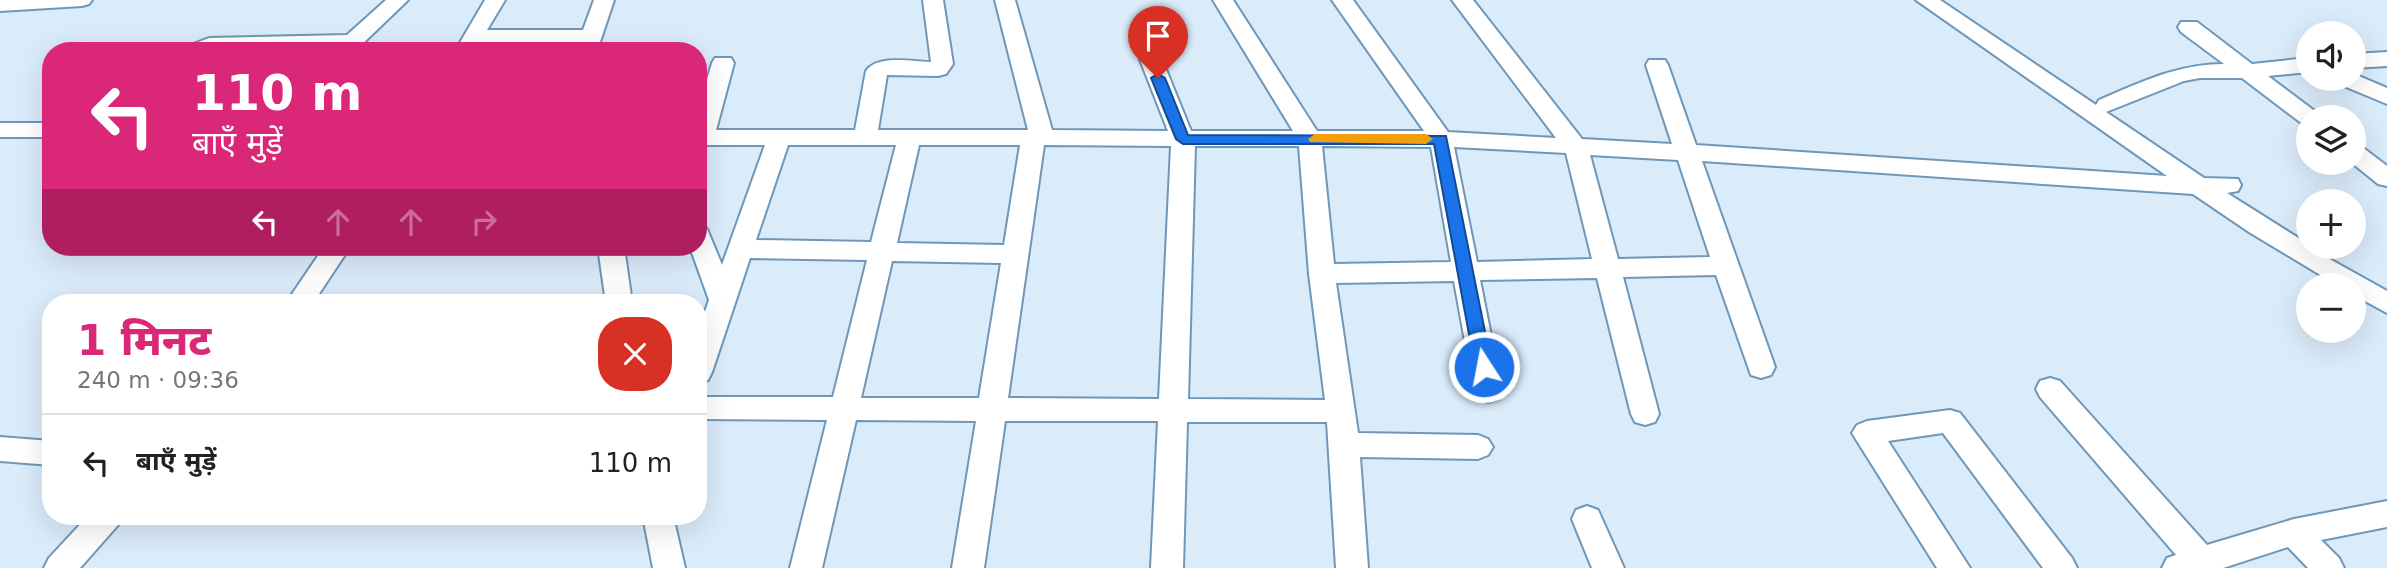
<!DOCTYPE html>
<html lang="hi">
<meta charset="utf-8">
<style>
:root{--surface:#fff;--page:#f2f2f2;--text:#222;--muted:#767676;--line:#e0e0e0;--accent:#db2777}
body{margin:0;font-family:"DejaVu Sans","Noto Sans Devanagari",sans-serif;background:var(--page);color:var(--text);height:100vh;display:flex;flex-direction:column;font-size:26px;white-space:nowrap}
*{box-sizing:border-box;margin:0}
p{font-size:23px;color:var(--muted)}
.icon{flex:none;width:38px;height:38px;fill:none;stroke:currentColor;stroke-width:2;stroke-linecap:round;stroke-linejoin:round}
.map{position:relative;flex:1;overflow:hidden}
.side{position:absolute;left:42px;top:294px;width:665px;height:231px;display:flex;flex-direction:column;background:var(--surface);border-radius:28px;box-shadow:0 7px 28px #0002}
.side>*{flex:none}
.guide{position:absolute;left:42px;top:42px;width:665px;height:214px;border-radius:28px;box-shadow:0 7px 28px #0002;background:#db2777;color:#fff;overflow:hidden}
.controls{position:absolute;left:2296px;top:21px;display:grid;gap:14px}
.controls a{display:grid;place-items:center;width:70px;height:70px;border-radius:50%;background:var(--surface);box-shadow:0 7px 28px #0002;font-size:35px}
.pin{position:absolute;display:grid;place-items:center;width:60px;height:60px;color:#fff;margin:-72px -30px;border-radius:50% 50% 50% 0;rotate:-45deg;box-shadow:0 0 7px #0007}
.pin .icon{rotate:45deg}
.me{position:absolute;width:77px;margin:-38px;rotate:349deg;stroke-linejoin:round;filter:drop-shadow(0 0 5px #0008)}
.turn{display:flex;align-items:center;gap:24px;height:147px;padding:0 35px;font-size:32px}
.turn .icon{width:91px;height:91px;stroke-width:2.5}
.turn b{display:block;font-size:49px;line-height:60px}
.lanes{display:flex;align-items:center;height:66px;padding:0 35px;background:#0003;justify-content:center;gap:35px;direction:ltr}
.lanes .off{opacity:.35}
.round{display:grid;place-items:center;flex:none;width:74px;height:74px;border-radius:28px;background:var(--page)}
.overview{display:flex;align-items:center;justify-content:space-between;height:119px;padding:0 35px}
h1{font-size:42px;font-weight:800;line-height:52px;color:var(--accent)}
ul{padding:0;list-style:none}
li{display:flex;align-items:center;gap:21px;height:98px;padding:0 35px;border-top:2px solid var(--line)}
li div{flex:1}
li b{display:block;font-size:26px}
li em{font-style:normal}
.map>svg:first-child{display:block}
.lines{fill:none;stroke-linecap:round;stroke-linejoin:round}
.minor-casing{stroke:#6e97b9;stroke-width:4}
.minor{fill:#fff;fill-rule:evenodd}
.route{fill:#1a73e8;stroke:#114b97;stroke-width:2}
.slow{fill:#f59e0b}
</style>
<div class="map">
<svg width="2387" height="568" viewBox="0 0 2387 568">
<rect width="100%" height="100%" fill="#daebfa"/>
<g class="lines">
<!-- minor casing -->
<g class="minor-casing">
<g id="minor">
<path d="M0,0H92L89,4L82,6L0,11Z"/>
<path d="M386,0H408L355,51H331L333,48L185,51L188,46L209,38L347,35Z"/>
<path d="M485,0H505L487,30H583L594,0H614L597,51H575L578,43H479L475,51H455Z"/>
<path d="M923,0H943L953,64L946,74L938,76L887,75L878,130H1028L995,0H1015L1052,130L1168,131L1139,57L1142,52H1158L1161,57L1191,131H1293L1213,0H1233L1317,131H1424L1332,0H1353L1448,132L1556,138L1452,0H1473L1582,139L1672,144L1646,65L1649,60H1665L1668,65L1696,145L2167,176L1916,0H1940L2096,105L2099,100C2141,82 2178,64 2224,64L2181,32L2178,27L2181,22H2197L2252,64L2308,58V72L2268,76L2316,112L2319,117H2308V124L2300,122L2242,78H2200L2184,81L2106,112L2204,178L2238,179L2241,185L2238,191L2227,193L2308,244V247L2387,291V313L2354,295V285H2337L2249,232L2193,194L1702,161L1775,367L1771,375L1761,378L1751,375L1716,275L1623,277L1659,414L1655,422L1645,425L1635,422L1631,414L1597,278L1480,280L1502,391L1498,399L1488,402L1478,399L1474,391L1454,281L1336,283L1358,433L1478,435L1488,439L1493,447L1488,455L1478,459L1360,457L1368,568H1336L1327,422H1187L1183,568H1151L1158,421H1005L984,568H952L976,421L856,420L822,568H790L827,420L698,419V397H833L867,260L750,258L712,372L708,380L698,383V332L709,300L690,247H698V226L707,229L722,265L765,145H707L698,147V110L712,63L715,58H731L734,63L716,130H855L866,71C878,54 912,62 931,62ZM788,145H896L871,242L756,240ZM919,145H1020L1004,245L897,243ZM1044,145L1171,146L1159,399L1008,398ZM1195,146H1299L1309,274L1325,400L1188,399ZM1322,146L1431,147L1451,262L1334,264ZM1454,147L1566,153L1592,259L1477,262ZM1590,155L1678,160L1710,257L1618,259ZM892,261L1001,263L979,398H861Z"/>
<path d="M2387,52V66L2354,68V54Z"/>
<path d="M2354,74L2387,88V104L2339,84L2336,79H2354Z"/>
<rect x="0" y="123" width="51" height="14"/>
<path d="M2354,144L2362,147L2387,166V186L2378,184L2352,163Z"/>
<path d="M324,247H350L313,303H286Z"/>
<path d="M598,247H624L632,303H606Z"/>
<path d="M2050,378L2060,381L2207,545L2294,519L2387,501V527L2321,540L2339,558L2344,568H2308L2288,547L2223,568H2162L2167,558L2176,555L2040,397L2036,389L2040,381Z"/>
<path d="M1950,410L1960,413L2072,558L2077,568H2043L1943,433L1888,441L1970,568H1937L1852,433L1857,425L1867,421Z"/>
<path d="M0,437L51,441V465L0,461Z"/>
<path d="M1587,506L1598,510L1624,568H1592L1572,519L1576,510Z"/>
<path d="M88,516H122L118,525L80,568H44L49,558Z"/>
<path d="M643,516H673L685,568H653Z"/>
</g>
</g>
<!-- minor -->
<use href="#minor" class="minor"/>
</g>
<!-- route -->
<path class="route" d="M1158,74L1165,78L1188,135L1446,136L1492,367L1490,372H1478L1475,367L1434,144H1183L1176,139L1151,78Z"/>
<!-- slow -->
<path class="slow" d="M1315,134H1426L1433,139L1426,144L1310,142L1308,139Z"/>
</svg>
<div class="controls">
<a><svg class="icon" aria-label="sound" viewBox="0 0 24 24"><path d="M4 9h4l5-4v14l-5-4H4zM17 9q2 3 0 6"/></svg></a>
<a><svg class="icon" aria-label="layers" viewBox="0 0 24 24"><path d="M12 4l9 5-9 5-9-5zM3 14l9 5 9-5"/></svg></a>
<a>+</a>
<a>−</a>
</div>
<div class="pin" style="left:1158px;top:78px;background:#d93025"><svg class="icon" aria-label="arrive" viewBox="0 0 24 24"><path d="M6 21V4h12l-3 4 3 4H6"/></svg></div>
<svg class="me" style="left:1484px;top:367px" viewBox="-20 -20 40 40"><circle r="17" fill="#1a73e8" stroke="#fff" stroke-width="3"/><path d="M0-11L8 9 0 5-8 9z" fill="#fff"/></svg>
<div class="guide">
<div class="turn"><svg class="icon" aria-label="left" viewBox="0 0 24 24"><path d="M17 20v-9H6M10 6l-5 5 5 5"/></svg><div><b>110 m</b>बाएँ मुड़ें</div></div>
<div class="lanes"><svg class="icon" aria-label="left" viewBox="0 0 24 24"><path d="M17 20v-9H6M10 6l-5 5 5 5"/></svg><svg class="icon off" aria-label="ahead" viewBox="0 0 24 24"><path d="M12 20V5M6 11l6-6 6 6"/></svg><svg class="icon off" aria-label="ahead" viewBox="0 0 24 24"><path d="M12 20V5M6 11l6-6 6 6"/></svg><svg class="icon off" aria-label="right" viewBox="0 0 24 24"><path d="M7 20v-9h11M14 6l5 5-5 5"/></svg></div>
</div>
<section class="side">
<div class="overview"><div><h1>1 मिनट</h1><p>240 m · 09:36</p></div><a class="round" style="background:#d93025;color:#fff"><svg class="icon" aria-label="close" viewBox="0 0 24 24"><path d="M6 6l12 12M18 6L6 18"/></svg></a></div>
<ul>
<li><svg class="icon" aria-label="left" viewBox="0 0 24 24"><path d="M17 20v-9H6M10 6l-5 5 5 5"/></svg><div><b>बाएँ मुड़ें</b></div><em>110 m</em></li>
</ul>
</section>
</div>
